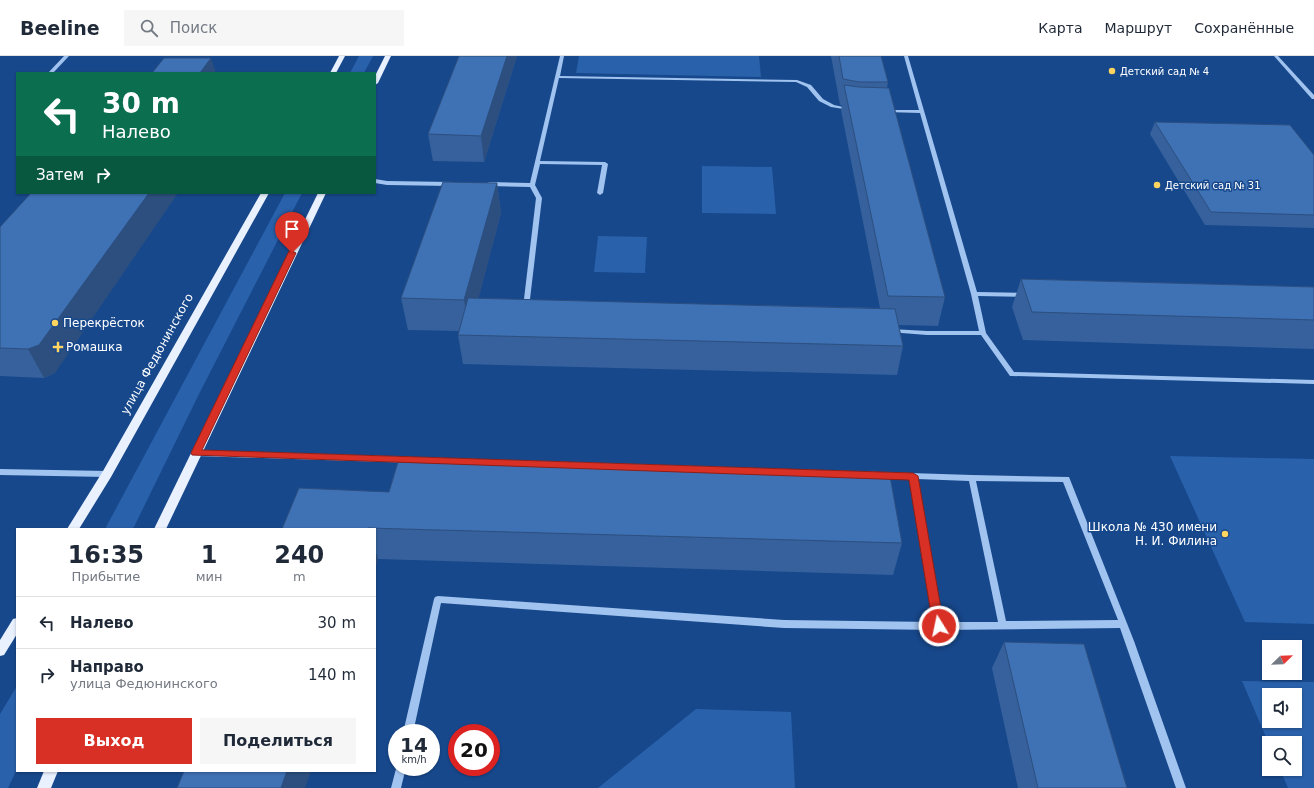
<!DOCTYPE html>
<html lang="ru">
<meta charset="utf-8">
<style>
:root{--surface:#fff;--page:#f6f6f7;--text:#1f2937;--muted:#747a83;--line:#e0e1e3;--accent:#d93025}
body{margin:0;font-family:"DejaVu Sans",sans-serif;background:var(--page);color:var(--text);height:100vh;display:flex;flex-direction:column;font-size:15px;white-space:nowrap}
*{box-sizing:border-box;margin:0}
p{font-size:13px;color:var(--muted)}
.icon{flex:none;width:22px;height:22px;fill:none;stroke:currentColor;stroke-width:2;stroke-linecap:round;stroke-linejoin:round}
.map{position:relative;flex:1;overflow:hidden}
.panel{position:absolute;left:16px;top:472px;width:360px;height:244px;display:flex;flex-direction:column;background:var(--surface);border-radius:0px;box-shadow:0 1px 3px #0004}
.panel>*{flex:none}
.top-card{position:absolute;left:16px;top:16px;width:360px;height:122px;border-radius:0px;box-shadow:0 1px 3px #0004;background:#0b6e4f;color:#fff;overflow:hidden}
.needle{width:26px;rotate:67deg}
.buttons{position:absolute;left:1262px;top:584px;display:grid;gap:8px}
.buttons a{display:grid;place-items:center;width:40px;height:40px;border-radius:0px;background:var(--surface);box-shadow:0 1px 3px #0004;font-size:20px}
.speed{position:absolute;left:388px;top:668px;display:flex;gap:8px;font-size:20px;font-weight:700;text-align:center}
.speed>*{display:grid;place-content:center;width:52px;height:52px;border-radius:50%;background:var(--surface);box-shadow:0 1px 3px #0004;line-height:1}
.speed small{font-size:10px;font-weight:400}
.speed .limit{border:6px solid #d22;background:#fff;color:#111}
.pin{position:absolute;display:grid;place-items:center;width:34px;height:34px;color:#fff;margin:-41px -17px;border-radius:50% 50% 50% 0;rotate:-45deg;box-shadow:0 0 4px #0007}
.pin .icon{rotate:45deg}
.me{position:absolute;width:44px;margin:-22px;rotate:350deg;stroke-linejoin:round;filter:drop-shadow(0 0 3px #0008)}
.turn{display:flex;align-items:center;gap:14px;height:84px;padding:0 20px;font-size:18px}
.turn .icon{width:52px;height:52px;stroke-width:2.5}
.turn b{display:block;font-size:28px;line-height:34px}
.then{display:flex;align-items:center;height:38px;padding:0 20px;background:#0003;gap:8px;font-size:15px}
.eta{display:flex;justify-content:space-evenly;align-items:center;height:68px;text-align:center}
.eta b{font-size:24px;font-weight:700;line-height:28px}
.cta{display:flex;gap:8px;margin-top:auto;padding:8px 20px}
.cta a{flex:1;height:46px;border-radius:0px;background:var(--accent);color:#fff;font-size:16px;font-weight:700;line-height:46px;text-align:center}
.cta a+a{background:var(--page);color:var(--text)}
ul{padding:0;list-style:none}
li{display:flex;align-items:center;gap:12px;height:52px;padding:0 20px;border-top:1px solid var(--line)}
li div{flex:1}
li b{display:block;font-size:15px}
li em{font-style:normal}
header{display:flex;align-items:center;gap:24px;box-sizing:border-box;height:56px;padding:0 20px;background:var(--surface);border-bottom:1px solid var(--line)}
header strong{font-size:19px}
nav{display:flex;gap:22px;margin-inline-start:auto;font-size:14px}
.search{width:280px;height:36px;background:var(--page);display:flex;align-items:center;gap:10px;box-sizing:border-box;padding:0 14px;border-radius:0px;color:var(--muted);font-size:15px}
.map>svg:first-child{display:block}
.green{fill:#2961ab;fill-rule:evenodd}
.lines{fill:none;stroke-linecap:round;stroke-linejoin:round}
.minor{fill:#a1c3ef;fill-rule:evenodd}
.major{fill:#e9f1ff;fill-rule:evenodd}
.wall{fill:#36619c}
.shaded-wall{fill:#2c4f7f}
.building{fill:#3f71b5;stroke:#2c4f7f}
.route{fill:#d93025;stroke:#8d1f18}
.poi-dot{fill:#ffd45f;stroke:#17488c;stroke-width:1.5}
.labels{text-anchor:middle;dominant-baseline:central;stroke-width:3;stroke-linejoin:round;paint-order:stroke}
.far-poi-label{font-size:10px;fill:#fff;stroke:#17488c;text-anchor:start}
.poi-label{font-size:12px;fill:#fff;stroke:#17488c;text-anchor:start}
.street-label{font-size:12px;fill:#fff;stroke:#17488c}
</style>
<header>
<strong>Beeline</strong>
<div class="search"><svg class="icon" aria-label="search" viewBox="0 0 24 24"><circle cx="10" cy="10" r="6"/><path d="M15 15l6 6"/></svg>Поиск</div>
<nav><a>Карта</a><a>Маршрут</a><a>Сохранённые</a></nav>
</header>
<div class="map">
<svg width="1314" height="732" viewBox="0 0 1314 732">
<rect width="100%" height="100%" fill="#17488c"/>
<!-- green -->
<g class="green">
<path d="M359,0H373L364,17H350Z"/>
<path d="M579,0H759L761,21L576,17Z"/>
<path d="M702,110L772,111L776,158L702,157Z"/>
<path d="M285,137H302L199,338L133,473H105Z"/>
<path d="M598,180L647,181L645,217L594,216Z"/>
<path d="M1170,400L1314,403V568L1245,566Z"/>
<path d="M1242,625L1314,626V732H1288L1280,713H1295V687L1269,688ZM1269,639H1295V665H1269Z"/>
<path d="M17,630V713L8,732H0V658Z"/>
<path d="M696,653L791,656L795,732H598Z"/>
</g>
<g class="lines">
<!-- minor -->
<g class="minor">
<path d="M64,0H69L53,17H48Z"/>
<path d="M560,0H564L560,20L797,24L811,29L823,43L834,49L852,53L850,54L831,51L819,45L807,31L796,26L559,22L540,105L605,106L608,108L603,137L600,139L597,137L602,109L540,108L535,129L542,142L530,243L536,252L533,254L531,253L524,243L536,142L530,131L489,130L486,128L489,126L530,127Z"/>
<path d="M904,0H908L977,236L1026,237L1029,239L1026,241L978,240L986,277L1014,316L1314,324V328L1012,320H1010L981,279H927L889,276L888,275L889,274L891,273L927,275H979L971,238L920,57L886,56L884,55L886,54H919Z"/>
<path d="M1274,0H1278L1314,39V43H1312Z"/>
<path d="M375,123L387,125L451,126L454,128L451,130L387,129L375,127Z"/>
<path d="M196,394L972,419L1069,421L1134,585L1186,732H1176L1120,572L939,574L784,572L441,547L413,677H403L434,543L435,541L438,540L784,564L934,566L910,423L196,400L193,399L192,397L193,395ZM917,423L969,425L998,566H943ZM976,425L1063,426L1118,564L1006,565Z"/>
<path d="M0,413L107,415L110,416L111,418L110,420L107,421L0,419Z"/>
<path d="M397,709V711H406L401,732H391Z"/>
</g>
<!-- major -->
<g class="major">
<path d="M339,0H345L336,17H330Z"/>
<path d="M385,0H391L378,27L375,29V20Z"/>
<path d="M261,137H269L111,421L79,473H67L103,415Z"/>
<path d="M318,137H326L166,473H154Z"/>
<path d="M17,562V578L4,599L0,600V584L13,563Z"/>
<path d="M44,715H58L51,732H37Z"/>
</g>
</g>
<!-- wall -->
<g class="wall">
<path d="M517,0L484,106L433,105L428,78Z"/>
<path d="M831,0H881L888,26L887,32L945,241L938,270L899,269L903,290L897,319L463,308L458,279L459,275L408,274L401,242L497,127L501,157L478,243L880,252L841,54L842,49H840Z"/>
<path d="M1155,66L1314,99V172L1205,169L1150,78Z"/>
<path d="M0,171L55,317L44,322L0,320Z"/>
<path d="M1021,223L1314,231V293L1023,284L1012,251Z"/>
<path d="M299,432L902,487L893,519L378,503L375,513V473H282Z"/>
<path d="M1004,586L1127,732H1018L992,612Z"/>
</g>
<!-- shaded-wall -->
<g class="shaded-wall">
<path d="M507,0H517L484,106L481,80Z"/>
<path d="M211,2L216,17H200Z"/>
<path d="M497,127L501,157L470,275L464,244Z"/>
<path d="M149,137H178L55,317L44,322L28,293Z"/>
<path d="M375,493L378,503L375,513Z"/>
<path d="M287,715H311L305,732H281Z"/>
</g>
<!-- building -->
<g class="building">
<path d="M459,0H507L481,80L428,78Z"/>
<path d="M839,0H881L888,26H859L843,23Z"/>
<path d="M164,2H211L200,17H152Z"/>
<path d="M844,29L859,31L889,32L945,241L888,240Z"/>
<path d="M1155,66L1290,69L1314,99V159L1211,156Z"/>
<path d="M443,126L497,127L464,244L401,242Z"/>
<path d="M31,137H149L39,289L28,293L0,292V171Z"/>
<path d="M1021,223L1314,231V264L1032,256Z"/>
<path d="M468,242L895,253L903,290L458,279Z"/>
<path d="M398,406L890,420L902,487L368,472V473H282L299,432L389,436Z"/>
<path d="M1004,586L1084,588L1127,732H1038Z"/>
<path d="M184,715H287L281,732H177Z"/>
</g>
<!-- route -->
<path class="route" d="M289,195H292L296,197L202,394L913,417L918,420L944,570L943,573L939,574L935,573L933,570L909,424L192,399L191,397Z"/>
<!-- markers -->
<g class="poi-dot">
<circle cx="1112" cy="15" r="4"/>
<circle cx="1157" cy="129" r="4"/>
<circle cx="55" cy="267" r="4"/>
<path d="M56 285h4v4h4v4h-4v4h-4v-4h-4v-4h4z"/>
<circle cx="1225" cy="478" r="4"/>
</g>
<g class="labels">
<!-- far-poi labels -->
<g class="far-poi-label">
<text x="1120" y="15">Детский сад № 4</text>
<text x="1165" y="129">Детский сад № 31</text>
</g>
<!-- poi labels -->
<g class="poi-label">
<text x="63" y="267">Перекрёсток</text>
<text x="66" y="291">Ромашка</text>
<text x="1217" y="471" text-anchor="end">Школа № 430 имени<tspan x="1217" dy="14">Н. И. Филина</tspan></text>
</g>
<!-- street labels -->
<g class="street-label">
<text transform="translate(157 298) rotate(-61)">улица Федюнинского</text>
</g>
</g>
</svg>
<div class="buttons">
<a><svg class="needle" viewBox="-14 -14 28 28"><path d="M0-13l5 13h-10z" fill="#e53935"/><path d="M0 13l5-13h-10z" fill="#747a83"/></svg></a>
<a><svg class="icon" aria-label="sound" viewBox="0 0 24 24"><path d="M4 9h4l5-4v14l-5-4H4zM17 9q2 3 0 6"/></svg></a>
<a><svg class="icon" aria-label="search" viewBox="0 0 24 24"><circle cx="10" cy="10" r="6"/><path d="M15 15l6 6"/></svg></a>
</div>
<div class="speed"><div>14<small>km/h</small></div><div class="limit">20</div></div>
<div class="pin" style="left:292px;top:197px;background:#d93025"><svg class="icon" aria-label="arrive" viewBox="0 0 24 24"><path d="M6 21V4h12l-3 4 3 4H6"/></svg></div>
<svg class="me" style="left:939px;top:570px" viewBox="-20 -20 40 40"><circle r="17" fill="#d93025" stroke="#fff" stroke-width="3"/><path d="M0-11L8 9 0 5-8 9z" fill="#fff"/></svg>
<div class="top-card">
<div class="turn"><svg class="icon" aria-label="left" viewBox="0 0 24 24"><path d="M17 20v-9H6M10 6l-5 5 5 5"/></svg><div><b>30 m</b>Налево</div></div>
<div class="then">Затем<svg class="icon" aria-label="right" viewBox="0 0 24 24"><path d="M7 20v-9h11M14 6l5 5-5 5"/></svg></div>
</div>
<section class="panel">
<div class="eta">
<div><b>16:35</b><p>Прибытие</p></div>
<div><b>1</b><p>мин</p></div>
<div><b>240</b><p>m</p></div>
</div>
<ul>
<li><svg class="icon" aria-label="left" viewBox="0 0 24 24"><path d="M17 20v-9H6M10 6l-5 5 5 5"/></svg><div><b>Налево</b></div><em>30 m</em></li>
<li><svg class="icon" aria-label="right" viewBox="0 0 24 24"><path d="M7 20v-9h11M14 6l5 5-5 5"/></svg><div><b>Направо</b><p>улица Федюнинского</p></div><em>140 m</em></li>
</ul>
<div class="cta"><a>Выход</a><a>Поделиться</a></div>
</section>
</div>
